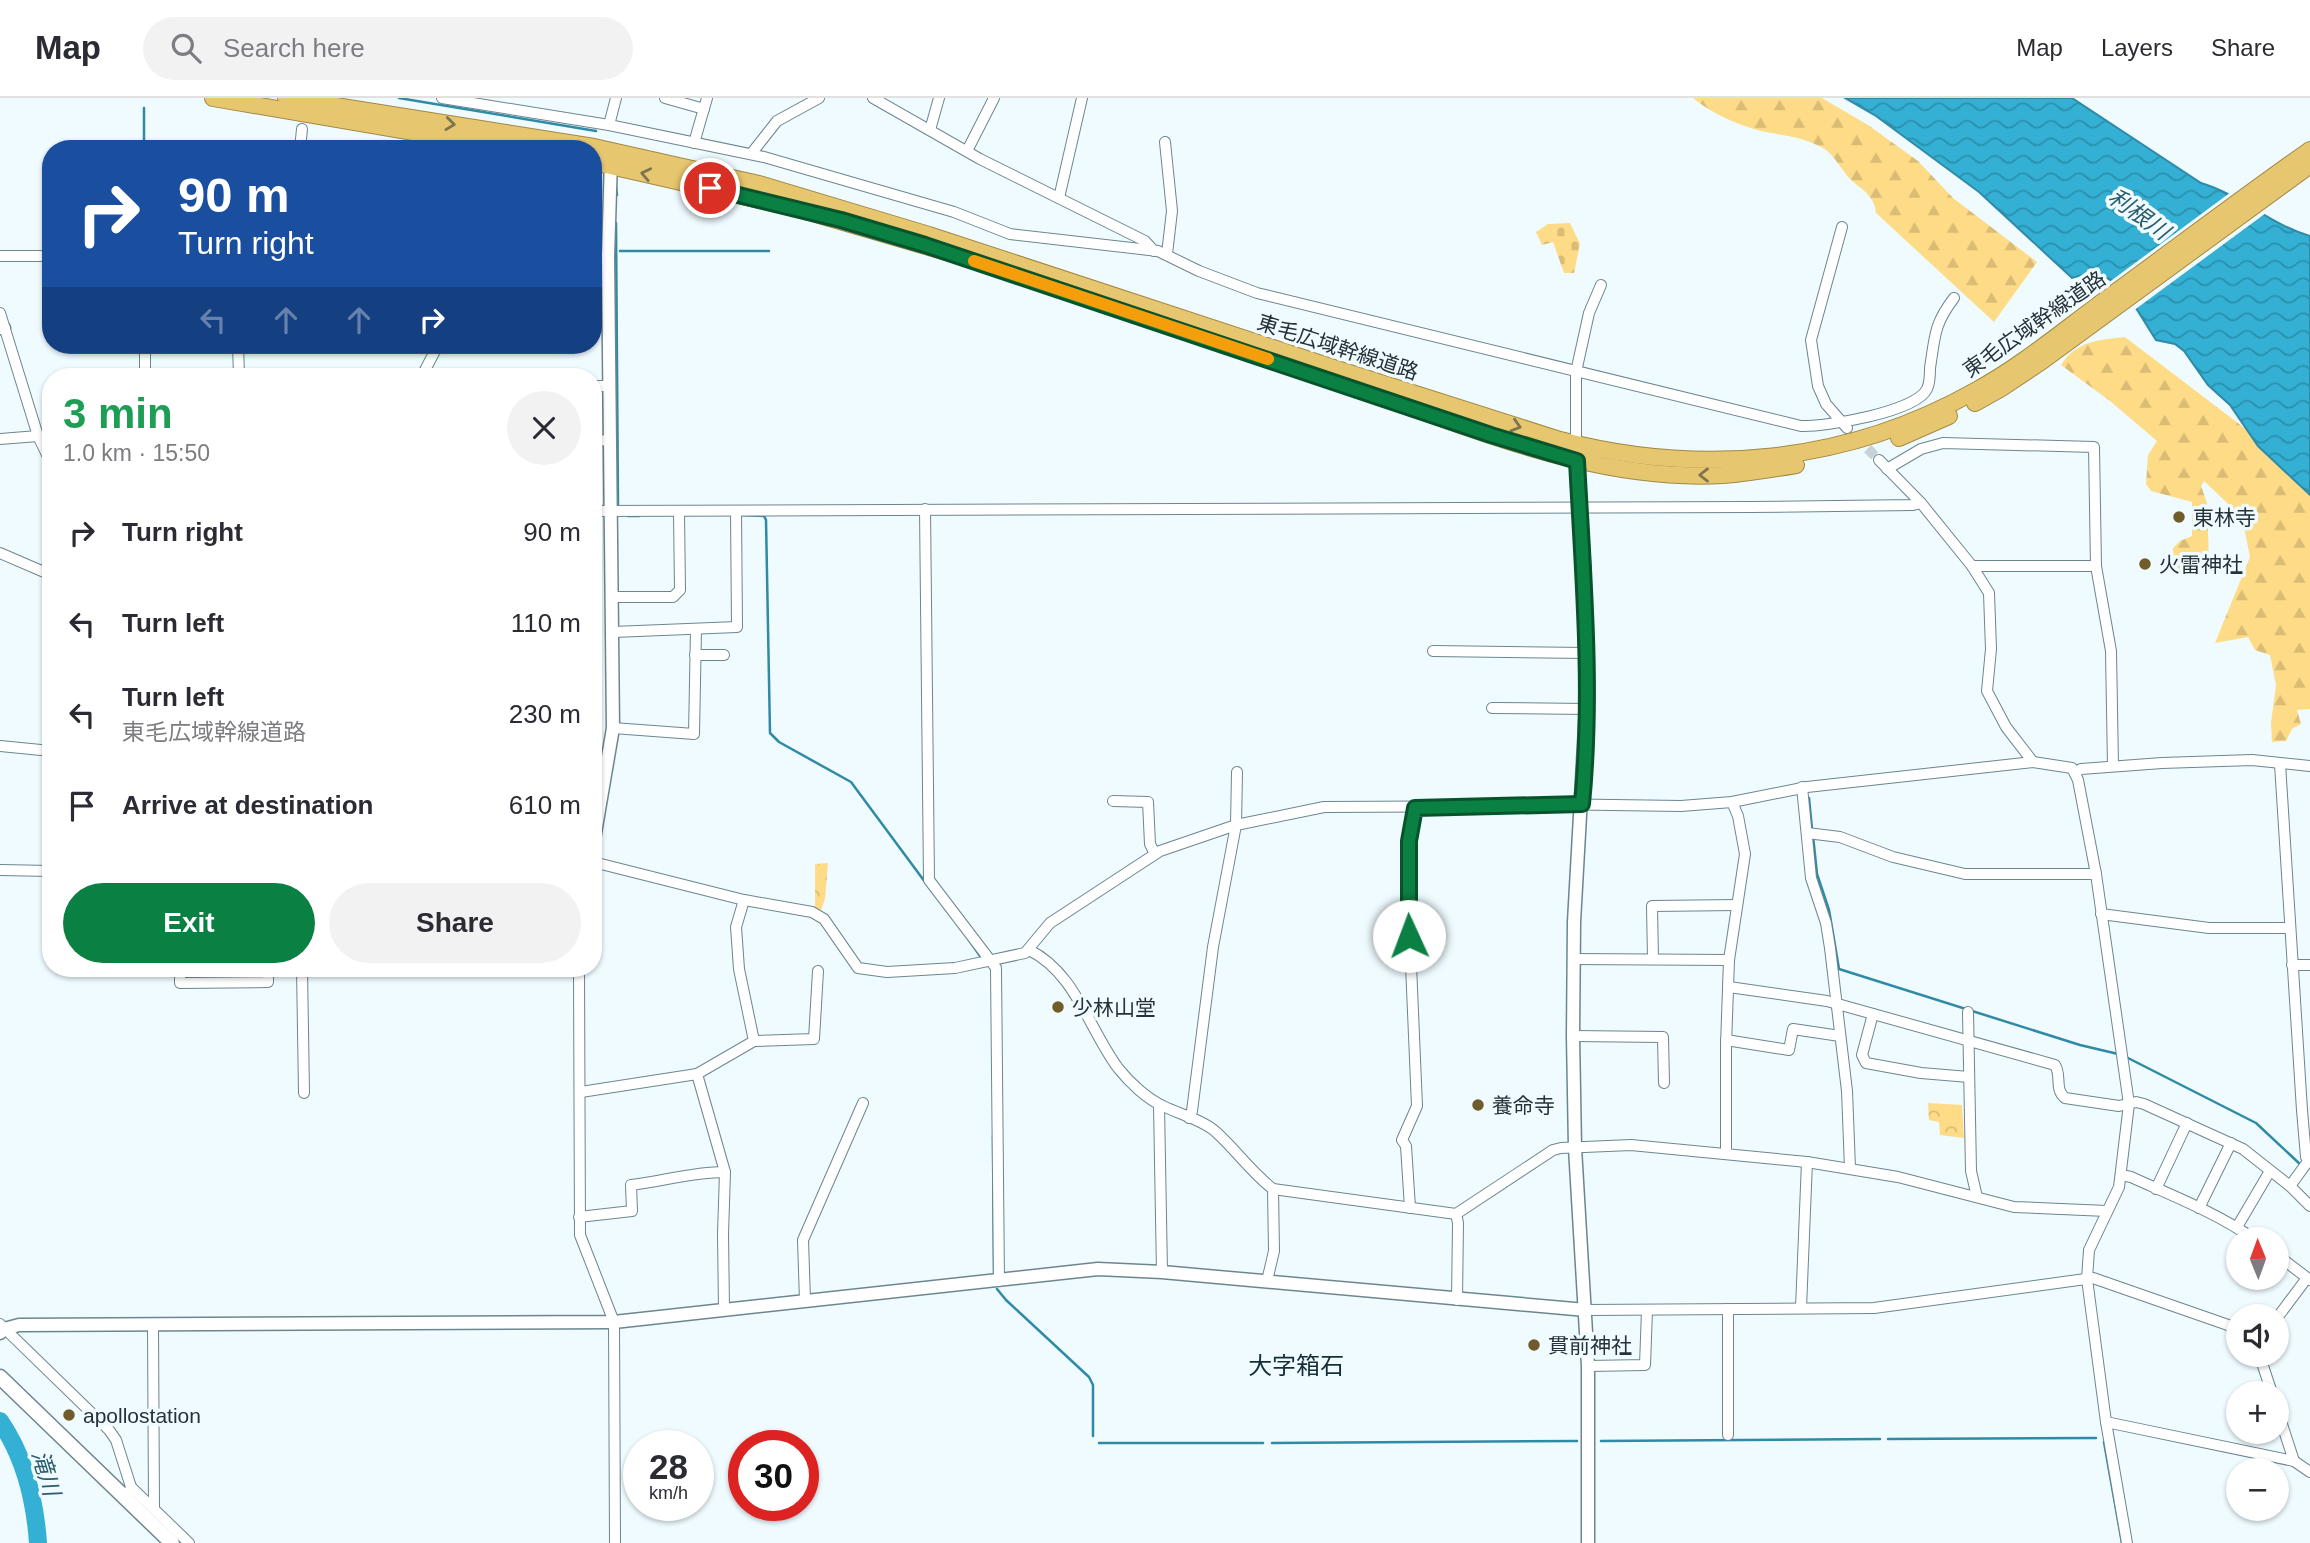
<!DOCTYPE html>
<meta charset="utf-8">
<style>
:root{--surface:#fff;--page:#f2f2f3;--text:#2b2b33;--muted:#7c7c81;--line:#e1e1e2;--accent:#0b8043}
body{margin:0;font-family:Arial,"Noto Sans JP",sans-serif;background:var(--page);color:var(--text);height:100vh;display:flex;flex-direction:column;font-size:26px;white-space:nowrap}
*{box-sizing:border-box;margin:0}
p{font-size:23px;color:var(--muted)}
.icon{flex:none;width:38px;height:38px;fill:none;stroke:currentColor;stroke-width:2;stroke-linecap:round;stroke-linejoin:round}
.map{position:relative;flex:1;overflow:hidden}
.details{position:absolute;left:42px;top:270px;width:560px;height:609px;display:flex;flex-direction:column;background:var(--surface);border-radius:28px;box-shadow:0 2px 5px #0004}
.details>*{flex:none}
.top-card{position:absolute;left:42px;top:42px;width:560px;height:214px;border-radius:28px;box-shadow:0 2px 5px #0004;background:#1a4fa0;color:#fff;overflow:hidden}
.needle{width:46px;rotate:359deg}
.tools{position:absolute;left:2226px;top:1129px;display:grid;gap:14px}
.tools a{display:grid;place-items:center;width:63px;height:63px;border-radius:50%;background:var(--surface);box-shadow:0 2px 5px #0004;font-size:35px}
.speed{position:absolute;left:623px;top:1332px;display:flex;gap:14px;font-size:35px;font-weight:700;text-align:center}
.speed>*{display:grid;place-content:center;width:91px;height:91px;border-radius:50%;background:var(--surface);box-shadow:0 2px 5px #0004;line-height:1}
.speed small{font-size:18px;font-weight:400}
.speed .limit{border:10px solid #d22;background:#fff;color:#111}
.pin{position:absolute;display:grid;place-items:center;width:60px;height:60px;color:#fff;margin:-30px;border:4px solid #fff;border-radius:50%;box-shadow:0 2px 7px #0007}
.me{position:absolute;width:77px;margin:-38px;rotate:358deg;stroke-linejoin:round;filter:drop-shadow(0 0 5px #0008)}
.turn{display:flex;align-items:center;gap:24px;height:147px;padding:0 21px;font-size:32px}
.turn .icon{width:91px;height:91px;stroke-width:2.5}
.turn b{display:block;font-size:49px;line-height:60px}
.lanes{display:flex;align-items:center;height:66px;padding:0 21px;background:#0003;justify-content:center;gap:35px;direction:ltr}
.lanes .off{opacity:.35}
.round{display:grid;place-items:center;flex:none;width:74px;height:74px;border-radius:37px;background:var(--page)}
.summary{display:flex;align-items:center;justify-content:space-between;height:119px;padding:0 21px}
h1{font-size:42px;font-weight:700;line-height:52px;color:#1e9e55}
.primary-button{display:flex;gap:14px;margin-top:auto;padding:14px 21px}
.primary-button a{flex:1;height:80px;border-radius:42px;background:var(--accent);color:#fff;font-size:28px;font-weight:700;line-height:80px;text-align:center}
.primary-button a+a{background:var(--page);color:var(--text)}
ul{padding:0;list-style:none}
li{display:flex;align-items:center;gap:21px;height:91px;padding:0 21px}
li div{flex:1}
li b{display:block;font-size:26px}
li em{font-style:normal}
header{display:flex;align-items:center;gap:42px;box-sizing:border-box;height:98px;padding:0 35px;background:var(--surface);border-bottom:2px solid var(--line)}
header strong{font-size:33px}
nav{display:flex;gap:38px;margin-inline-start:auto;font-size:24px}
.search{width:490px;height:63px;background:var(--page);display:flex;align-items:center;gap:18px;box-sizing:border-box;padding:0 24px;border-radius:38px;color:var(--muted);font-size:26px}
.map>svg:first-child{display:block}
.forest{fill:url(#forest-firs)}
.cemetery{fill:url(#cemetery-stones)}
.park{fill:url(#park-crowns)}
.water{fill:url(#water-waves);stroke:#2f8aa5;stroke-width:2}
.pier{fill:#effbff}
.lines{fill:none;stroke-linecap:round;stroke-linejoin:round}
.stream{stroke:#2f8aa5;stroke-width:2.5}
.river{stroke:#33b0d4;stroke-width:18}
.minor-tunnel{stroke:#c7d3d7;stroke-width:10;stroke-dasharray:10 5;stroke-linecap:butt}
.minor-casing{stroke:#6c868f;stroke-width:12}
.tertiary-casing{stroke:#6c868f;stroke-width:15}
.secondary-casing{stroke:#6c868f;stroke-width:17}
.trunk-casing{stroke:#a08944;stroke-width:18}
.minor{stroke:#fff;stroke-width:10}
.tertiary{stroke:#fff;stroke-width:12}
.secondary{stroke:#fff;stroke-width:14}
.trunk{stroke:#e7c670;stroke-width:16}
.oneway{stroke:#7d7550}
.route-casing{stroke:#07532c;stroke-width:18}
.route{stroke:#0b8043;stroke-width:12}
.slow{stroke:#f59e0b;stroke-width:12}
.poi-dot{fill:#705c2b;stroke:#effbff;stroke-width:2.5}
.labels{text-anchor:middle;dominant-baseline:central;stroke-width:7;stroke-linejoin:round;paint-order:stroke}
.street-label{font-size:21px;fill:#263236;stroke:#effbff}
.poi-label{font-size:21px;fill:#263236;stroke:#effbff;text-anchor:start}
.water-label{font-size:23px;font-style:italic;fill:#2d5e6e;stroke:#effbff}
.quarter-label{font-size:24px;fill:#162e36;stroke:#effbff}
</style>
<header>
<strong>Map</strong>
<div class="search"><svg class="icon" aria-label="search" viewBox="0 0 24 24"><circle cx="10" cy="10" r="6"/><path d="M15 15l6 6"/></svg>Search here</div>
<nav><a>Map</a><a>Layers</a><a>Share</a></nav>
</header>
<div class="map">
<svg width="2310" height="1445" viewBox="0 0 2310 1445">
<defs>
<pattern id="forest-firs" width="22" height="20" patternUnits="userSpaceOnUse" patternTransform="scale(1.75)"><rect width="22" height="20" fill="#fedb86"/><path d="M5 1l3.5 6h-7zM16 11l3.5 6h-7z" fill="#dabc74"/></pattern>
<pattern id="cemetery-stones" width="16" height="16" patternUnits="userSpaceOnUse" patternTransform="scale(1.75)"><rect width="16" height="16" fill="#fedb86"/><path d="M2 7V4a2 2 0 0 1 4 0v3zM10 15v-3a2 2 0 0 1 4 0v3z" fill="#dabc74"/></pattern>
<pattern id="park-crowns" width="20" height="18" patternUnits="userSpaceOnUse" patternTransform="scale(1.75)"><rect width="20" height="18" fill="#fedb86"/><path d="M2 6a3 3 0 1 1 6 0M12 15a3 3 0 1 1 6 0" fill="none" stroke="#dabc74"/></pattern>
<pattern id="water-waves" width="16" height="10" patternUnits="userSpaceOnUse" patternTransform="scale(1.75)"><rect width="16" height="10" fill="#33b0d4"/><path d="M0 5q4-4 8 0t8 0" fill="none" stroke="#2b90ad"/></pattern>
</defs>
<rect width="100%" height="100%" fill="#effbff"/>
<!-- forest -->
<g class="forest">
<path d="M1693,0H1822L1868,27L1918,63L1953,100L2037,164L1994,224L1876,115C1875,99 1863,92 1851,82C1842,73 1834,56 1823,50C1801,38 1784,38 1761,33C1738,27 1711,15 1693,0Z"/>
<path d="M2125,239L2247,332L2258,348L2310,397V611L2297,612L2301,626L2292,631L2286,643L2272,644L2271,625L2276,587L2270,557L2255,552L2248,539L2215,545L2250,459L2242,419L2204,383L2201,388L2207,405L2209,464L2196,476L2182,477L2174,468L2173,450L2180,443L2192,438V404L2151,393L2146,386L2148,357L2157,343L2110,303L2061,267C2076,243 2098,242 2125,239Z"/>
</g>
<!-- cemetery -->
<path class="cemetery" d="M1570,125L1580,146L1574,175H1564L1553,144L1542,147L1536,134L1548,126Z"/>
<!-- park -->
<g class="park">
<path d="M828,765L825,801L821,812L815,811V766Z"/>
<path d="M1928,1005L1962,1007L1964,1040L1940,1037L1939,1024L1929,1022Z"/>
</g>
<!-- water -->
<path class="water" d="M1845,0H2072L2201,85C2241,97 2269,126 2310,138V397L2258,348L2230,307L2208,287L2184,253L2175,246L2156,242L2124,191L2096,173L2072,180L1979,94L1876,18Z"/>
<!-- pier -->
<path class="pier" d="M2231,94L2266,115L2133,213L2121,194L2108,185Z"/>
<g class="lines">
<!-- stream -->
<g class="stream">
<path d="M399,0L596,33"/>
<path d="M144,10V51"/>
<path d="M616,89L617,97"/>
<path d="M616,125L618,407"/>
<path d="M620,153H769"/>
<path d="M743,417L764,418L766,422L770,635L779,644L851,684L925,784"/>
<path d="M628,418H639"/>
<path d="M1809,700L1812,731"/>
<path d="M1813,738L1817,776L1829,812L1839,871L2080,947L2118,956"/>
<path d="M969,842L980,858"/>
<path d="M2128,960L2256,1025L2302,1068"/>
<path d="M993,1038L994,1175"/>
<path d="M997,1191L1006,1202L1089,1279L1093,1287V1338"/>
<path d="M1888,1341L2096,1340"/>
<path d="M1601,1343L1880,1341"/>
<path d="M2104,1344L2122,1445"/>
<path d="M1099,1345H1263"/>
<path d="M1272,1345L1577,1343"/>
</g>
<!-- river -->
<path class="river" d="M0,1323C24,1358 35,1402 38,1445"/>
<!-- minor-tunnel -->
<path class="minor-tunnel" d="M1857,340L1879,362"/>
<!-- minor casing -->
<g class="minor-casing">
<g id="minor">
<path d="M442,0L609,27L764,59L954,114L1010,136L1158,153L1199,173L1257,195L1801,328C1825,329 1916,314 1927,291C1930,285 1930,277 1930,270C1935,238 1934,226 1954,200"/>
<path d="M665,0L704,11"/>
<path d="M873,0L980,61L1145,143L1154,153"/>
<path d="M609,27L616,0"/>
<path d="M930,32L939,0"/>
<path d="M1165,44L1172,113L1167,156"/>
<path d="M694,45L707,0"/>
<path d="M300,51L302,31"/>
<path d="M967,53L994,0"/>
<path d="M751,56L777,23L819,0"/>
<path d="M1059,100L1082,0"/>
<path d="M1842,129L1811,242L1818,288L1826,306L1847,330"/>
<path d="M0,158H51"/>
<path d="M593,158L608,159"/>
<path d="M0,215L38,338L51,365"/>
<path d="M238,247L239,278"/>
<path d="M145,278V247"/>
<path d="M422,278L438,247"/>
<path d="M593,288H610"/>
<path d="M0,341L38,338"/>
<path d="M593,343L610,342"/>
<path d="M1576,346V274L1589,215L1601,187"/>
<path d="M1879,362L1921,405L1972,468L1989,495L1991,551L1987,593L2006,629L2033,664"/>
<path d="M1887,371L1921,351L1943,345L2094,349L2096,468L2111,553L2113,668"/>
<path d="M925,411L929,782L996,870L999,1183"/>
<path d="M593,413L1750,409L1913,407L1921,405"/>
<path d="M0,455L51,477"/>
<path d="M1972,468H2096"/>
<path d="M613,499H673L680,492L679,414"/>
<path d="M613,534L737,529L736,413"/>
<path d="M1433,553L1586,555"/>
<path d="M695,557H724"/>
<path d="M1492,610L1586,611"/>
<path d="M613,630L694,636L696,531"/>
<path d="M0,648L51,653"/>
<path d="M2280,666L2302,1012L2306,1059L2310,1063"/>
<path d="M2076,674L2081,671L2162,665L2252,662L2310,668"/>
<path d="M1802,689L1811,780L1826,825L1830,850L1847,993L1850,1070"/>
<path d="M1113,703L1148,704L1150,746L1155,756"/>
<path d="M1807,735L1840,739L1893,759L1965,776H2096"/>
<path d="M593,764L744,802L812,814L824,821L858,870L887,874L955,870L1025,855L1050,825L1160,753L1236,727L1324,709L1523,708L1544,706L1681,708L1732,704L1807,689L2033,664L2072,670L2078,682L2096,776L2129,1006L2119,1089L2089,1152L2087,1181L2106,1324L2127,1445"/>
<path d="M0,772L51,773"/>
<path d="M744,802L736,829L739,871L754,943"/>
<path d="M2101,816L2209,830H2289"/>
<path d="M1029,852C1075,874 1089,931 1118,970C1129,984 1147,1001 1163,1008C1179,1016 1203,1022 1216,1034C1236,1052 1251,1074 1273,1091L1456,1116L1553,1052L1561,1050L1631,1047L1807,1064L1898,1079L2014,1109L2107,1113"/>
<path d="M1573,861L1729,862"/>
<path d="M1653,861L1652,808L1737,807"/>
<path d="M2292,867H2310"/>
<path d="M180,870V885L268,884V870"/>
<path d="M302,870L304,995"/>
<path d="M579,870L580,1137L614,1224L615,1445"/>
<path d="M1729,889L1827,903L2055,967C2062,978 2054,991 2065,1000L2119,1008L2136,1004L2144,1006L2243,1051L2290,1088L2310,1108"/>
<path d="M1968,914L1971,1073L1977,1099"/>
<path d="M1873,916L1862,957L1866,965L1921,975L1969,979"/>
<path d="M1573,938L1663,939L1664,985"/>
<path d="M1726,942L1789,952L1793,931L1840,938"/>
<path d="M697,976L725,1074L723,1136L724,1211"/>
<path d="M581,994L697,976L754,943L814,941L818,873"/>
<path d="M1159,1007L1162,1174"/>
<path d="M1189,1020L1192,1013L1213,849L1236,727L1237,674"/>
<path d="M1726,1055V948L1729,862L1745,756L1738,718L1732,704"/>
<path d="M2121,1077L2131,1079C2173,1098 2217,1115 2254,1141"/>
<path d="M2290,1088L2309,1062"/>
<path d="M2156,1091L2187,1025"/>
<path d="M1410,1110L1406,1048L1402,1042L1417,1008L1408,797L1409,743L1415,710"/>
<path d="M2199,1110L2231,1045"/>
<path d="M1456,1116L1458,1125L1457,1202"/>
<path d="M579,1119L632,1113L631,1087C663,1083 693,1074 725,1074"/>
<path d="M2237,1129L2270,1073"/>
<path d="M2277,1157L2310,1182"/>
<path d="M1267,1183L1274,1153L1273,1091"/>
<path d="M805,1202L803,1142L863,1005"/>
<path d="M1801,1210L1807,1064"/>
<path d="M1728,1211V1337"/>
<path d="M1586,1212L1874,1210L2093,1180L2228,1227L2238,1235"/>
<path d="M2277,1220L2307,1180"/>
<path d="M0,1226L109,1332L116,1342L131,1389L127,1401"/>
<path d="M153,1227L154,1410"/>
<path d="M2259,1256L2272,1295"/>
<path d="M1588,1268L1645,1267L1647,1212"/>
<path d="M2277,1311L2294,1363"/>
<path d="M2106,1324L2294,1363L2310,1374"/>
<path d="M131,1389L189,1445"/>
</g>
</g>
<!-- tertiary casing -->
<g class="tertiary-casing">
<g id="tertiary">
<path d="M0,230H4"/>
<path d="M1577,353L1584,468L1586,611L1574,824L1573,938L1575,1050L1588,1268V1445"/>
<path d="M593,747L613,630L608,159L611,60"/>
<path d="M0,1235L4,1231L19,1227L614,1224L1098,1171L1162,1174L1586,1212"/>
</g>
</g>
<!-- secondary casing -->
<g class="secondary-casing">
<path id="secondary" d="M0,1279L172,1445"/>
</g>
<!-- trunk casing -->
<g class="trunk-casing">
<g id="trunk">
<path d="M213,0L512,51"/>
<path d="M286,0L594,49L759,86L929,137L1331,269L1560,342C1702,379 1847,365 1975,293C2023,267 2065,231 2109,199C2176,150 2242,100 2310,52"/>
<path d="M593,64L799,111L960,158"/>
<path d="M1101,205C1191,236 1283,264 1373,296C1486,335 1601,384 1723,377C1747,375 1772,371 1796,367"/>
<path d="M1975,305L2000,291L2042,263L2310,67"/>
<path d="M1899,340L1949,318"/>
</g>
</g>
<!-- minor -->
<use href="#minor" class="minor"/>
<!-- tertiary -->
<use href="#tertiary" class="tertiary"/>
<!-- secondary -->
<use href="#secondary" class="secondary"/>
<!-- trunk -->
<use href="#trunk" class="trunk"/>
</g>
<!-- one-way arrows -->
<defs><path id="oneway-chevron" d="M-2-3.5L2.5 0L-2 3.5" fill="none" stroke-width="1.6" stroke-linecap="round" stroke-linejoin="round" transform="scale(1.75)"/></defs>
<g class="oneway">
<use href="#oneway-chevron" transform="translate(450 26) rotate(7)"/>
<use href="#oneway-chevron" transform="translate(646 76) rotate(-168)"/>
<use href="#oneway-chevron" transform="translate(1516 328) rotate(17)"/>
<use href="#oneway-chevron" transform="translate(1704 377) rotate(180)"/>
</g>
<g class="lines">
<!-- route casing -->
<g class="route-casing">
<path id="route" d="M710,90L841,122L925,147L1491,337L1577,363C1583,477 1593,592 1582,706L1415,710L1409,743V838"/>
</g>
<!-- route -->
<use href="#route" class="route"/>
<!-- slow -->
<path class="slow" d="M974,163L1268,261"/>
</g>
<!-- markers -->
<g class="poi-dot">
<circle cx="2179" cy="419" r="7"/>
<circle cx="2145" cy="466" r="7"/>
<circle cx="1058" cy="909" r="7"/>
<circle cx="1478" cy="1007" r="7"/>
<circle cx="1534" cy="1247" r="7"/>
<circle cx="69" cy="1317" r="7"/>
</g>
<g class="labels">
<!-- street labels -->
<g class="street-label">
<text transform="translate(2034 226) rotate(-35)">東毛広域幹線道路</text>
<text transform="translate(1338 249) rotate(18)">東毛広域幹線道路</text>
</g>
<!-- poi labels -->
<g class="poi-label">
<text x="2193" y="419">東林寺</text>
<text x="2159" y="466">火雷神社</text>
<text x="1072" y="909">少林山堂</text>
<text x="1492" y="1007">養命寺</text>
<text x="1548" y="1247">貫前神社</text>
<text x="83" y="1317">apollostation</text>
</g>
<!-- water labels -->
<g class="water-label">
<text transform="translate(2139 116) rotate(36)">利根川</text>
<text transform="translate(46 1375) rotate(73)">滝川</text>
</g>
<!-- quarter labels -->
<g class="quarter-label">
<text x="1296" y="1267">大字箱石</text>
</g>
</g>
</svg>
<div class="tools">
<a><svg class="needle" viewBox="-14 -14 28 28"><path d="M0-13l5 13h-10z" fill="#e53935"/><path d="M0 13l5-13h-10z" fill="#7c7c81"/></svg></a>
<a><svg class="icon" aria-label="sound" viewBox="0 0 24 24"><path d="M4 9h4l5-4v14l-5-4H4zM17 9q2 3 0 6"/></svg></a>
<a>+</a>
<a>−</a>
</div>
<div class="speed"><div>28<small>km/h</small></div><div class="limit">30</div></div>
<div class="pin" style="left:710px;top:90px;background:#d93025"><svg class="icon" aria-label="arrive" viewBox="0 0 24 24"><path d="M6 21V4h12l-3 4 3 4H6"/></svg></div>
<svg class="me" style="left:1409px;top:838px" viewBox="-20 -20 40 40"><circle r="19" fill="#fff"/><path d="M0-13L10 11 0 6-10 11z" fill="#0b8043"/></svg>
<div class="top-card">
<div class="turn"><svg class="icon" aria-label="right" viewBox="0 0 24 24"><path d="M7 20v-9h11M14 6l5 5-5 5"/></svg><div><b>90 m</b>Turn right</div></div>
<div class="lanes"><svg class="icon off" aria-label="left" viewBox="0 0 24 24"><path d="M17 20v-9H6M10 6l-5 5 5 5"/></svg><svg class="icon off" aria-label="ahead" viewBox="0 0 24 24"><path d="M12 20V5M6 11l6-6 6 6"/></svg><svg class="icon off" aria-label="ahead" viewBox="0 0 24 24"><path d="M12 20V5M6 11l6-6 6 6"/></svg><svg class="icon" aria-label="right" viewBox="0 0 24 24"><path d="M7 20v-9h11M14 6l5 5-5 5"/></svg></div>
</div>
<section class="details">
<div class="summary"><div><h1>3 min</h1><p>1.0 km · 15:50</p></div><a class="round"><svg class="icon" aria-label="close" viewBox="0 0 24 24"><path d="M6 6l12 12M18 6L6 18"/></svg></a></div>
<ul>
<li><svg class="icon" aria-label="right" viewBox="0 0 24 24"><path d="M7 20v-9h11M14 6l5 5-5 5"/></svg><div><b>Turn right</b></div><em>90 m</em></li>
<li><svg class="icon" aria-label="left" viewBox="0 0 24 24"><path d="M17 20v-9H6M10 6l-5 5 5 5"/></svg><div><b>Turn left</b></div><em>110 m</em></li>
<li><svg class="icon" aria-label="left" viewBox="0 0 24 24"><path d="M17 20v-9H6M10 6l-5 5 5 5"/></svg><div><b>Turn left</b><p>東毛広域幹線道路</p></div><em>230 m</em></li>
<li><svg class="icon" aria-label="arrive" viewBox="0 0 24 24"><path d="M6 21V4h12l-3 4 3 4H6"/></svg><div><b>Arrive at destination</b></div><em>610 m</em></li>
</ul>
<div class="primary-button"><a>Exit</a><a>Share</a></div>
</section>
</div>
